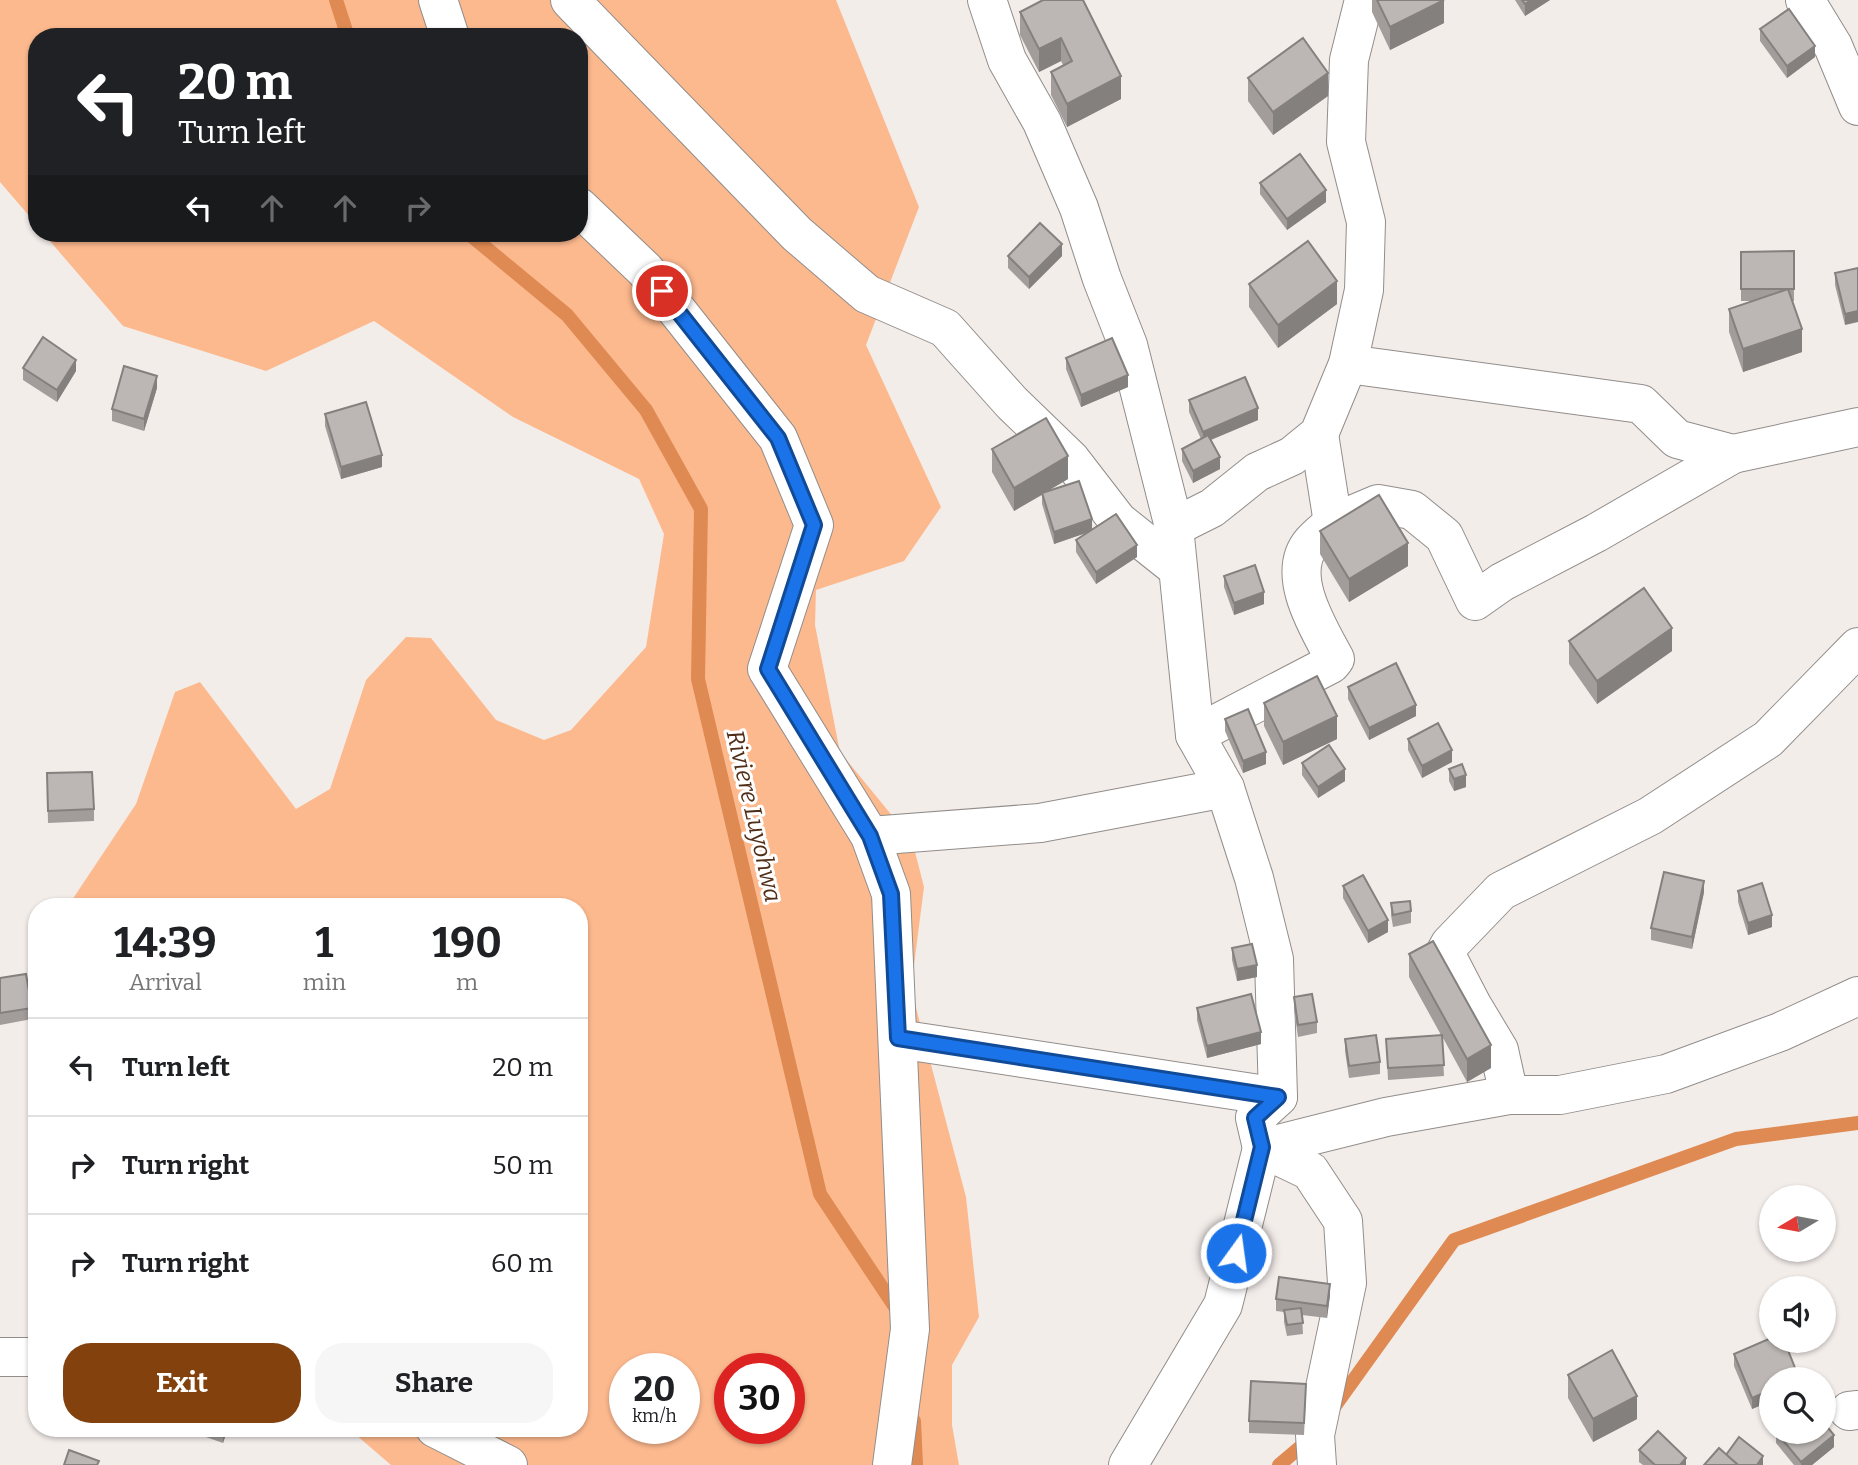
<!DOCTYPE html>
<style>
:root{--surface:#fff;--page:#f6f6f6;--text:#202124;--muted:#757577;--line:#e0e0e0;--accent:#83410d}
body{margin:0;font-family:Bitter,serif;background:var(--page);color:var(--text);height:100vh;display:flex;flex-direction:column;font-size:26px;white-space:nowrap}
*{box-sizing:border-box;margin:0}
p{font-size:23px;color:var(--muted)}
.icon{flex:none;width:38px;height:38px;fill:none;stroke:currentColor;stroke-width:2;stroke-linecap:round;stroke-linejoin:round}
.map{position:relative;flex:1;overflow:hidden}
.side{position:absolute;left:28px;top:898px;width:560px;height:539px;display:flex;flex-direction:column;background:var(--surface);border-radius:28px;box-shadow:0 2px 5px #0004}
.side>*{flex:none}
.top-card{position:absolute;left:28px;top:28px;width:560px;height:214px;border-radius:28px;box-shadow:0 2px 5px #0004;background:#202124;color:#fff;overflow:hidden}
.needle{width:46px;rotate:260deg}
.fabs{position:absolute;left:1759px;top:1185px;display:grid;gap:14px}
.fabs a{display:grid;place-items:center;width:77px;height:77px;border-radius:50%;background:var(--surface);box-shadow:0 2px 5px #0004;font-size:35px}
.speed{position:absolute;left:609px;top:1353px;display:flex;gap:14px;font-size:35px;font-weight:700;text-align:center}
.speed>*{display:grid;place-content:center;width:91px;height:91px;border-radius:50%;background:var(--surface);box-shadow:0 2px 5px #0004;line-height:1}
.speed small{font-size:18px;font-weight:400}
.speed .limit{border:10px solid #d22;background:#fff;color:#111}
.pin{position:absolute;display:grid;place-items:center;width:60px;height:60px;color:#fff;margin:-30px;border:4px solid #fff;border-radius:50%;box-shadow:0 2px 7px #0007}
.me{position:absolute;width:77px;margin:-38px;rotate:14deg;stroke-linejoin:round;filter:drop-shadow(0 0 5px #0008)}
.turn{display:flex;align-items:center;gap:24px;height:147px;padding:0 35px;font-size:32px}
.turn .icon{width:91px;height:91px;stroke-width:2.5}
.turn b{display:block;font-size:49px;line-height:60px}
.lanes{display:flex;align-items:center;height:66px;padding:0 35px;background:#0003;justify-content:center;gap:35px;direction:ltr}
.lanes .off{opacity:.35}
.eta{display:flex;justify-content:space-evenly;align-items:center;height:119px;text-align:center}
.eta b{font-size:42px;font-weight:700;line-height:49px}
.cta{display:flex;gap:14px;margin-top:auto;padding:14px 35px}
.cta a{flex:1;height:80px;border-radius:28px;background:var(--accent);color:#fff;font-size:28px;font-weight:700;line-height:80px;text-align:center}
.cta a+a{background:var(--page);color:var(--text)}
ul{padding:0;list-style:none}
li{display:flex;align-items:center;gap:21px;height:98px;padding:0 35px;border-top:2px solid var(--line)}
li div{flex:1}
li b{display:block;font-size:26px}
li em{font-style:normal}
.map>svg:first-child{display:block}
.green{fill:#fdb98e;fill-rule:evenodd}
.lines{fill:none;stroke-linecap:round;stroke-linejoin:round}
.stream{stroke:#df8a52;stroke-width:14}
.minor-casing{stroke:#928d8a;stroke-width:40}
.minor{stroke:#fff;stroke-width:38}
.wall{fill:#a29d9b}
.shaded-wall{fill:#84807e}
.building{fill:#bcb7b4;stroke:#84807e;stroke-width:2}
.route-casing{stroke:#114b97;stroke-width:18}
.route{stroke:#1a73e8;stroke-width:12}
.labels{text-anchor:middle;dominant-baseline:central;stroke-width:6;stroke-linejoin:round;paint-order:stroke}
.water-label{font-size:24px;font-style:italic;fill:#502d16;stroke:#fff}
</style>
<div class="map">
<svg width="1858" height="1465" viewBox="0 0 1858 1465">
<rect width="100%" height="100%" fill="#f3edea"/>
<!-- green -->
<path class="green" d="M0,0H836L919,207L866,345L941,507L904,561L816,590L815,625L840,752L912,840L924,887L911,989L966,1197L979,1317L952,1365V1425L959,1465H391L348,1428H579V906H68L136,804L175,692L200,682L296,809L330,789L366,680L406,637L431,638L496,720L544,740L571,730L646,647L664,534L639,479L513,417L374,321L266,371L123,326L43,233H579V37H37V225L0,182ZM625,1368H684V1428H625ZM730,1368H789V1428H730Z"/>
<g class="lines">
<!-- stream -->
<g class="stream">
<path d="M336,0L348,37"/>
<path d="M468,233L567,315L646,410L701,509L698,679L820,1194L899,1313"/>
<path d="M1332,1410L1454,1240L1736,1139L1858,1123"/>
<path d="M914,1421L916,1465"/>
<path d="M1279,1465L1311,1438"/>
</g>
<!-- minor casing -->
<g class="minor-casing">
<g id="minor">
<path d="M438,0L450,37"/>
<path d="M570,0L797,234L867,294L945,328L1012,403L1071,460L1118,521L1177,568"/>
<path d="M987,0L1007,60L1042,122L1079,208L1102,279L1128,345L1174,527L1195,735L1225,788L1254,878L1274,959L1278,1097L1255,1118L1262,1148L1310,1171L1343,1221L1347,1283L1315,1435L1317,1465"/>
<path d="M1805,0L1833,46L1858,106"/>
<path d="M579,207L645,270L778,438L814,525L767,669L870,836L891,894L910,1329L892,1465"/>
<path d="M1348,364L1641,404L1677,439L1733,454L1858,427"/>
<path d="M1319,434L1333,523L1378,504L1412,510L1444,536L1475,601L1502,582L1596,533L1733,454"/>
<path d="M1174,527L1212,508L1257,472L1292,456L1319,434L1348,364L1364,290L1366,222L1346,142L1349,60L1364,0"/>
<path d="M1195,735L1331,664L1335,659C1319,629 1284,574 1312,542C1318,535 1326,529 1333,523"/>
<path d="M870,836L1040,823L1225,788"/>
<path d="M898,1039L1278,1097"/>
<path d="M1509,1095L1499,1050L1472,1005L1445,953L1450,944L1501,891L1650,816L1768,739L1858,647"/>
<path d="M0,1357H37"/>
<path d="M1849,1411L1858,1410"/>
<path d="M435,1428L508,1465"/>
<path d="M1128,1465L1223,1305L1262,1148L1386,1117L1509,1095H1560L1666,1074L1780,1032L1858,996"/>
</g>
</g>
<!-- minor -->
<use href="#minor" class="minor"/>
</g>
<!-- wall -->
<g class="wall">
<path d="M1043,0L1121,99L1067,127L1051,95V72L1063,65L1061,61L1039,72L1020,35V12Z"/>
<path d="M1372,0H1444V23L1390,50L1372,12Z"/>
<path d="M1515,0H1550L1525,16Z"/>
<path d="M1760,29L1815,57L1787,78L1760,41Z"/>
<path d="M1248,78L1328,96L1273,135L1248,101Z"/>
<path d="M1260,183L1326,202L1287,230L1260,194Z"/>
<path d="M1794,251V301H1792L1802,352L1743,372L1729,332V309L1753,301H1741V252Z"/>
<path d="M1008,256H1062L1029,289L1008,268Z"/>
<path d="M1858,268L1845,325L1835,285V273Z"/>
<path d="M1249,284L1337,304L1278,348L1249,307Z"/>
<path d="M1066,358L1128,387L1081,407L1066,369Z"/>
<path d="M23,368L76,371L57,402L23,380Z"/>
<path d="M157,388L144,431L112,421V409Z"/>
<path d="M1189,400L1258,420L1211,440L1220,469L1193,483L1182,461V449L1201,439L1189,412Z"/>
<path d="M325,414L382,467L341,479L325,426Z"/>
<path d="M992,449L1068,479L1049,490L1092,530L1137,557L1096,584L1076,552V540L1088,532L1054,544L1042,504V495L1014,511L992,472Z"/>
<path d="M1320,531L1408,566L1349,602L1320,554Z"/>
<path d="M1224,576L1264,604L1234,615L1224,587Z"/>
<path d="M1569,641L1672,651L1597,704L1569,664Z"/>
<path d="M1348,687L1416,716L1369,740L1348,699Z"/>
<path d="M1264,703L1337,739L1283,765L1264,726Z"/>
<path d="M1225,719L1266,764L1243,773L1225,731Z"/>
<path d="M1408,739L1452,762L1422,778L1408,750Z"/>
<path d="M1302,763L1345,781L1318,798L1302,775Z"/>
<path d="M1449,769L1466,787L1454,791L1449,781Z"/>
<path d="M47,773L94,809V821L48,823Z"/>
<path d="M1343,886L1388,932L1368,943L1343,898Z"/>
<path d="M1738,891L1772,927L1748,935L1738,902Z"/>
<path d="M1704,892L1692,949L1651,940V928Z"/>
<path d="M1391,903L1411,911V923L1393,927L1391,915Z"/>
<path d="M1232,948L1257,977L1237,981L1232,960Z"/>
<path d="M1409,954L1491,1068L1467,1082L1442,1036L1444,1076L1388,1080L1386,1039L1441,1035L1409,977Z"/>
<path d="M0,978L32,1008V1019L0,1025Z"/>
<path d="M1294,997L1317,1022V1033L1298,1037L1294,1009Z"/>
<path d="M1197,1008L1261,1044L1207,1058L1197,1020Z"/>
<path d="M1345,1039L1380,1062V1074L1349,1078L1345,1051Z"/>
<path d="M1330,1295L1327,1318L1302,1315L1303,1334L1287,1336L1284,1322V1312L1276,1311V1299Z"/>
<path d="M1734,1354L1799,1379H1771V1401L1752,1409L1734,1366Z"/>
<path d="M1568,1375L1637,1419L1593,1442L1568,1398Z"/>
<path d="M1306,1396L1304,1435L1249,1433V1421Z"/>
<path d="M180,1428H228L223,1443Z"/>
<path d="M1776,1432L1834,1447L1812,1465H1794L1776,1443Z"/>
<path d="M1639,1450L1686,1465H1643L1639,1462Z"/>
</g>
<!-- shaded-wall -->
<g class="shaded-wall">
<path d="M1444,0V23L1390,50V27Z"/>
<path d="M1531,0H1550L1525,16V4Z"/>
<path d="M1061,38V61L1039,72V49Z"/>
<path d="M1815,46V57L1787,78V66Z"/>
<path d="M1328,73V96L1273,135V112Z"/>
<path d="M1121,76V99L1067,127V104Z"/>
<path d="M1326,190V202L1287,230V219Z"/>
<path d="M1062,244V256L1029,289V277Z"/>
<path d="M1337,281V304L1278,348V325Z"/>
<path d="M1858,311V322L1845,325V314Z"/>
<path d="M1802,329V352L1743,372V349Z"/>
<path d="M76,360V371L57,402V390Z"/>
<path d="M1128,375V387L1081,407V395Z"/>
<path d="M157,376V388L144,431V419Z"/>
<path d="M1258,408V420L1203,443V432Z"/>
<path d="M382,455V467L341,479V467Z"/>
<path d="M1068,456V479L1014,511V488Z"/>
<path d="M1220,457V469L1193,483V471Z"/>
<path d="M1092,519V531L1054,544V532Z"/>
<path d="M1408,543V566L1349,602V579Z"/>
<path d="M1137,545V557L1096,584V572Z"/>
<path d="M1264,592V604L1234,615V603Z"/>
<path d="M1672,628V651L1597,704V681Z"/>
<path d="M1416,705V716L1369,740V728Z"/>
<path d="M1337,716V739L1283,765V742Z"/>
<path d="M1452,750V762L1422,778V766Z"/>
<path d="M1266,752V764L1243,773V761Z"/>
<path d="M1345,769V781L1318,798V787Z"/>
<path d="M1466,775V787L1454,791V779Z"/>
<path d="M1704,881V892L1692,949V937Z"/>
<path d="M1772,915V927L1748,935V923Z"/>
<path d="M1388,920V932L1368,943V931Z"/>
<path d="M1257,965V977L1237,981V969Z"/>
<path d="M1261,1032V1044L1207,1058V1046Z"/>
<path d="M1491,1045V1068L1467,1082V1059Z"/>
<path d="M1330,1284V1295L1327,1318V1306Z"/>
<path d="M1771,1390V1401L1752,1409V1398Z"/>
<path d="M1637,1396V1419L1593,1442V1419Z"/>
<path d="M223,1428H228L223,1443Z"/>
<path d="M1834,1435V1447L1812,1465H1801V1462Z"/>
<path d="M1763,1456V1465H1757Z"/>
<path d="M1686,1458V1465H1680Z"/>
</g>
<!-- building -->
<g class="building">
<path d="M1043,0H1083L1121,76L1067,104L1051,72L1072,61L1061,38L1039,49L1020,12Z"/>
<path d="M1377,0H1444L1390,27Z"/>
<path d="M1522,0H1531L1525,4Z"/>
<path d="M1789,9L1815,46L1787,66L1760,29Z"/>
<path d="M1303,38L1328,73L1273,112L1248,78Z"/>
<path d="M1300,154L1326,190L1287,219L1260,183Z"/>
<path d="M1040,223L1062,244L1029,277L1008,256Z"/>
<path d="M1308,241L1337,281L1278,325L1249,284Z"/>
<path d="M1794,251V289H1741V252Z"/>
<path d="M1858,268V311L1845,314L1835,273Z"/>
<path d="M1788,289L1802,329L1743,349L1729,309Z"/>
<path d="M43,337L76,360L57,390L23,368Z"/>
<path d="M1112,338L1128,375L1081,395L1066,358Z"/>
<path d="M124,366L157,376L144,419L112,409Z"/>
<path d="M1245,377L1258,408L1203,432L1189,400Z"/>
<path d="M366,402L382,455L341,467L325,414Z"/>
<path d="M1046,418L1068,456L1014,488L992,449Z"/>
<path d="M1208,435L1220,457L1193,471L1182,449Z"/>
<path d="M1079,481L1092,519L1054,532L1042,493Z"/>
<path d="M1379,495L1408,543L1349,579L1320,531Z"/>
<path d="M1116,514L1137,545L1096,572L1076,540Z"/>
<path d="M1255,565L1264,592L1234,603L1224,576Z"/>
<path d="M1644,588L1672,628L1597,681L1569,641Z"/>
<path d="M1396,663L1416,705L1369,728L1348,687Z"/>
<path d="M1317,676L1337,716L1283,742L1264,703Z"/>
<path d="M1248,709L1266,752L1243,761L1225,719Z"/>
<path d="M1438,723L1452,750L1422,766L1408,739Z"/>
<path d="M1329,745L1345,769L1318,787L1302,763Z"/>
<path d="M1462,764L1466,775L1454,779L1449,769Z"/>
<path d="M92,772L94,809L48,811L47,773Z"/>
<path d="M1664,872L1704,881L1692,937L1651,928Z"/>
<path d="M1363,875L1388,920L1368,931L1343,886Z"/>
<path d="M1762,883L1772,915L1748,923L1738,891Z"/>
<path d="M1410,901L1411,911L1393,915L1391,903Z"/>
<path d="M1433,941L1491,1045L1467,1059L1409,954Z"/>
<path d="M1252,944L1257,965L1237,969L1232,948Z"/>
<path d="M26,974L32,1008L0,1013V978Z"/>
<path d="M1251,994L1261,1032L1207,1046L1197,1008Z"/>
<path d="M1312,994L1317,1022L1298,1025L1294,997Z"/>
<path d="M1376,1035L1380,1062L1349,1066L1345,1039Z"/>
<path d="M1442,1035L1444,1065L1388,1068L1386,1039Z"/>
<path d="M1279,1277L1330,1284L1327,1306L1276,1299Z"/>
<path d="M1301,1308L1303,1323L1287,1325L1284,1310Z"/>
<path d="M1771,1338V1340H1784L1799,1378L1771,1379V1390L1752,1398L1734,1354Z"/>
<path d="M1612,1350L1637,1396L1593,1419L1568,1375Z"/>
<path d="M1251,1381L1306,1384L1304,1423L1249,1421Z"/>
<path d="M1824,1423L1834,1435L1801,1462L1776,1432H1824Z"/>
<path d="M1658,1431L1686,1458L1680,1465H1655L1639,1450Z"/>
<path d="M1739,1437L1763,1456L1757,1465H1738L1726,1455Z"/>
<path d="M1719,1448L1738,1465H1704Z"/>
<path d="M69,1450L99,1461L97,1465H64Z"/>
</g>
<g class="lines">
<!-- route casing -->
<g class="route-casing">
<path id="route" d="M662,291L778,438L814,525L768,669L870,836L891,894L898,1038L1278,1097L1255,1118L1262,1147L1236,1253"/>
</g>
<!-- route -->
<use href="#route" class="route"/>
</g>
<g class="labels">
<!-- water labels -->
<g class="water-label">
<text transform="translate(754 816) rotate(77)">Riviere Luyohwa</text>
</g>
</g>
</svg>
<div class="fabs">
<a><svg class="needle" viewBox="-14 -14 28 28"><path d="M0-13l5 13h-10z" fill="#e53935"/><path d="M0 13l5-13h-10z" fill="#757577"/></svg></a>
<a><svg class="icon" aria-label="sound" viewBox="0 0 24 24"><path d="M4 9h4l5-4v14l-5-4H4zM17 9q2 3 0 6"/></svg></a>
<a><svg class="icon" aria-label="search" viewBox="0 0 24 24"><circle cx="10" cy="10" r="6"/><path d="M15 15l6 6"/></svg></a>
</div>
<div class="speed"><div>20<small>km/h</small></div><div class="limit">30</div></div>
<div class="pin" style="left:662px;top:291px;background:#d93025"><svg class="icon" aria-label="arrive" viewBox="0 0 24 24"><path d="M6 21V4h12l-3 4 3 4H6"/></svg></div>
<svg class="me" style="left:1236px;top:1253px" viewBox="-20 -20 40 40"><circle r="17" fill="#1a73e8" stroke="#fff" stroke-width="3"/><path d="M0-11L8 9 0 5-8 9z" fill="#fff"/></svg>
<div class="top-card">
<div class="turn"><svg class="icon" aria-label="left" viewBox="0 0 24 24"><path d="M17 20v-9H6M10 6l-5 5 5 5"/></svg><div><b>20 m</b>Turn left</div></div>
<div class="lanes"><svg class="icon" aria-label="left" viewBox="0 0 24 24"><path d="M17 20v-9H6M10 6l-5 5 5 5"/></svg><svg class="icon off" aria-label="ahead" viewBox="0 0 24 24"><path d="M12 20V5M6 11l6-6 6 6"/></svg><svg class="icon off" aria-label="ahead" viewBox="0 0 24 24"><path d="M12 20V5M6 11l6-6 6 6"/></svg><svg class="icon off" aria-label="right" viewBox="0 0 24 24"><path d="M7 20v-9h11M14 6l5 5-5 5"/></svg></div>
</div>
<section class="side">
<div class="eta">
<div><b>14:39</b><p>Arrival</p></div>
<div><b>1</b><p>min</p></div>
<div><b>190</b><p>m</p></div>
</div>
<ul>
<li><svg class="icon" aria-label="left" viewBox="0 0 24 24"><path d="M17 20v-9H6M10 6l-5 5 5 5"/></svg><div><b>Turn left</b></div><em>20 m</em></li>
<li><svg class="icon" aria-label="right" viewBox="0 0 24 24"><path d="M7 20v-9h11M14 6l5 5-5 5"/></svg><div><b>Turn right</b></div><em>50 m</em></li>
<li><svg class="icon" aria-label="right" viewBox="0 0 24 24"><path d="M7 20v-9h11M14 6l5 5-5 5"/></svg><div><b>Turn right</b></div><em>60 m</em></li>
</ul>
<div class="cta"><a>Exit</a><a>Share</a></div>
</section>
</div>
